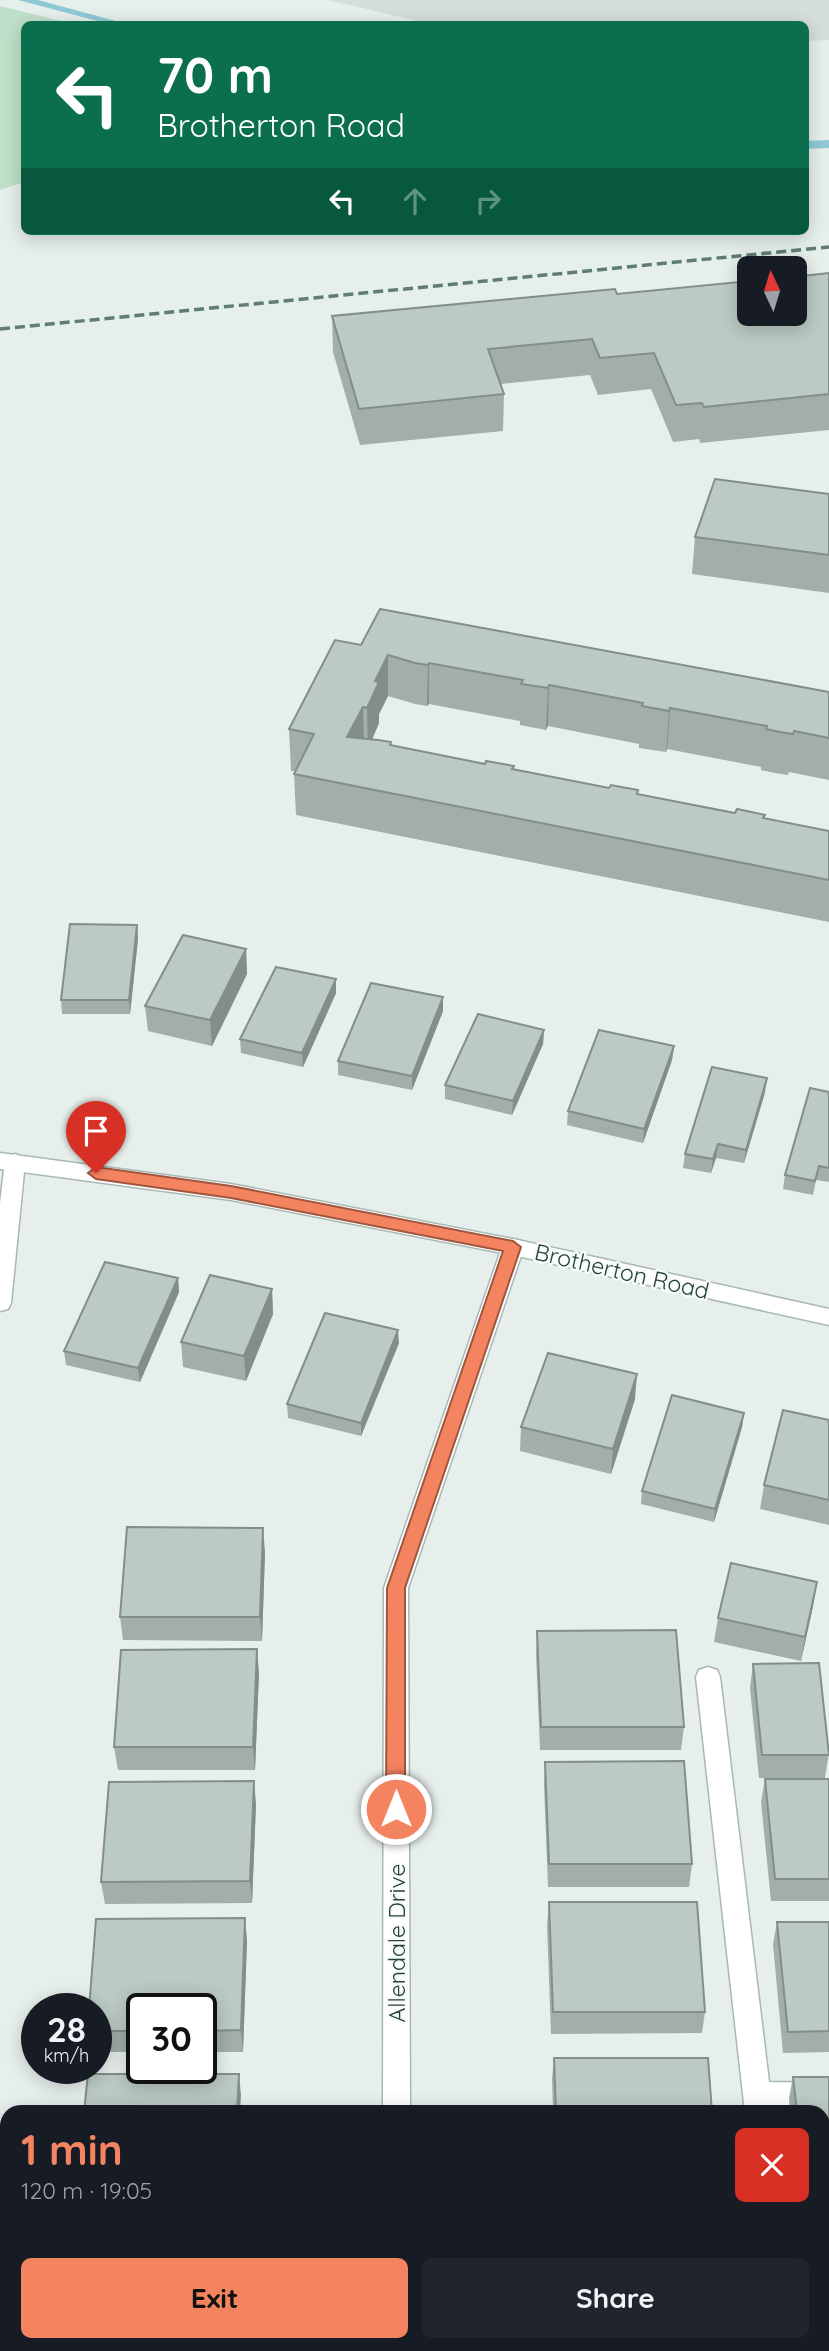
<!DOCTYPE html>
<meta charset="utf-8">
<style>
:root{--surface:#171b24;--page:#20242c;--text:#f1f3f6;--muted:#9ea1a6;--accent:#f4845f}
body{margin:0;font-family:Quicksand,sans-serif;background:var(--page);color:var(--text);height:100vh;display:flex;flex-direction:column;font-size:26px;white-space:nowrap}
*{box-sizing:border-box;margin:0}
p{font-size:23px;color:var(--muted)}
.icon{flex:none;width:38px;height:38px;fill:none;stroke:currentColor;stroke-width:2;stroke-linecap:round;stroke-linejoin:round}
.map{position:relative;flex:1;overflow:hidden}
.side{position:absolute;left:0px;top:2105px;width:830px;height:247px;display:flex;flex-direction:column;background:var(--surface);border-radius:21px 21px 0 0;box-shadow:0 4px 18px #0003}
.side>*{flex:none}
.hud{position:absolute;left:21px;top:21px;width:788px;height:214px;border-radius:10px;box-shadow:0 4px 18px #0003;background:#0b6e4f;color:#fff;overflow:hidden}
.needle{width:46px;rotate:356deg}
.controls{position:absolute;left:737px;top:256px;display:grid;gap:14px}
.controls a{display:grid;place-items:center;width:70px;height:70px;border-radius:10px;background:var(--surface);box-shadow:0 4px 18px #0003;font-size:35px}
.speed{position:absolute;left:21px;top:1993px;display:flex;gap:14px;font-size:35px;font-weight:700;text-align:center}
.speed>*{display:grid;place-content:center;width:91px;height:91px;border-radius:50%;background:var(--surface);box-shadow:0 4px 18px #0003;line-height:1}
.speed small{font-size:18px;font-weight:400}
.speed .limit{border:4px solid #111;border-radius:10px;background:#fff;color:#111}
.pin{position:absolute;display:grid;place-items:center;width:60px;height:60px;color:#fff;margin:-72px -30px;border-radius:50% 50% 50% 0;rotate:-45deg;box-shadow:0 0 7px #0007}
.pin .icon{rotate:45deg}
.me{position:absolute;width:77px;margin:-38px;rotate:0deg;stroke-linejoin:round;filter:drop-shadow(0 0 5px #0008)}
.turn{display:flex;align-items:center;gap:24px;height:147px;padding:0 21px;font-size:32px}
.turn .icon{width:91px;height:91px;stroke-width:2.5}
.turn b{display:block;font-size:49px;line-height:60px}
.lanes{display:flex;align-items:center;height:66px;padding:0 21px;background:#0003;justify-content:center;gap:35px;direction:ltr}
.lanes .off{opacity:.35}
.round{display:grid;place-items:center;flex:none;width:74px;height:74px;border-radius:10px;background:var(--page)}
.headline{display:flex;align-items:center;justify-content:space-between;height:119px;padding:0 21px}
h1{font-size:42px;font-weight:700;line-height:52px;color:var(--accent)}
.button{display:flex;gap:14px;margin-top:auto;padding:14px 21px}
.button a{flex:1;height:80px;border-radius:10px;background:var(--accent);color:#111;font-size:28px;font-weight:700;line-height:80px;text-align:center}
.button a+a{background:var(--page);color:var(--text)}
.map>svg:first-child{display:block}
.built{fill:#d4dfda}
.green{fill:#bfe0c8}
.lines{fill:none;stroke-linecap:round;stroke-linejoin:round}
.stream{fill:#8ec9d4;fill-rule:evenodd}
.service-casing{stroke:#a8b8b2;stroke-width:3}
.minor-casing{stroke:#a8b8b2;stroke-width:3}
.tertiary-casing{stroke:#a8b8b2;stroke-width:3}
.service{fill:#fff;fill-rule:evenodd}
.minor{fill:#fff;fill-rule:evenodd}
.tertiary{fill:#fff;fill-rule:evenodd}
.rail{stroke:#5f7d75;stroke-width:3.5;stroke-dasharray:10 5;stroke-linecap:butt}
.wall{fill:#a1aea9}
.shaded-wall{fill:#838d89}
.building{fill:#bbcac4;stroke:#838d89;stroke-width:2}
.route{fill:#f4845f;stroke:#9f563e;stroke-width:2}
.labels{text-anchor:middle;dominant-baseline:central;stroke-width:5;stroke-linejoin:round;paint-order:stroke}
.street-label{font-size:23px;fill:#24423a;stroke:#f7fbf9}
</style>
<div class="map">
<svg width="829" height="2351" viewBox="0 0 829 2351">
<rect width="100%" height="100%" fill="#e6efeb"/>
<!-- built -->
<path class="built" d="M327,0H829V40L805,41V24H431Z"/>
<!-- green -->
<path class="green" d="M0,6L73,24H24V182L0,190Z"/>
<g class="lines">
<!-- stream -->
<g class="stream">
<path d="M18,0H38L127,24H109Z"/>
<path d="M829,140V148L805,149V141Z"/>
</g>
<!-- service casing -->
<g class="service-casing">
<g id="service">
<path d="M15,1154L22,1157L25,1162L11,1303L8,1309L0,1311V1203L5,1162L8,1157Z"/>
<path d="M708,1667L717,1670L720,1677L769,2082L829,2083V2109L772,2108V2112H745L696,1677L699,1670Z"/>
<rect x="763" y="2345" width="28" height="6"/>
</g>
</g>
<!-- minor casing -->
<g class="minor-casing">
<g id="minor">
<path d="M513,1239L521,1241L524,1247L408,1588L410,2112H383L384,1588L502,1247L505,1241Z"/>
<rect x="382" y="2345" width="28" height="6"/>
</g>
</g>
<!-- tertiary casing -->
<g class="tertiary-casing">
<path id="tertiary" d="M0,1153L231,1184L513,1239L829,1309V1325L513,1255L231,1200L0,1169Z"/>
</g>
<!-- service -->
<use href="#service" class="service"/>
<!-- minor -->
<use href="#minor" class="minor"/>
<!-- tertiary -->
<use href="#tertiary" class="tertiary"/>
<!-- rail -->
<path class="rail" d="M0,329L829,247"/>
</g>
<!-- wall -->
<g class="wall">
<path d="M829,273V430L700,443L699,439L673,442L651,389L598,395L590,375L501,384L504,394L503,431L360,445L333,352L332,316L617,294Z"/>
<path d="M829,494V593L692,574L695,537Z"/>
<path d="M361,645L829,692V780L789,772L788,775L775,773L761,770V767L667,749L666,752L639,748V744L548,726L546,730L520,725V721L429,704L427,706L415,704L388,696L379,714V723L372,739L391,746L485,764L514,766V770L609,788L638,790V794L829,831V922L296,815L294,774L296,771H291L289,729Z"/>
<path d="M137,925L138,939L130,1014H62L61,1000Z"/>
<path d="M246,949L247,974L212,1046L148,1031L145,1006Z"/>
<path d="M336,979V993L303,1067L241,1053L240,1039Z"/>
<path d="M443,997V1011L412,1090L338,1075V1061Z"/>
<path d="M544,1030L543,1044L512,1115L445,1099V1085Z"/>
<path d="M674,1046L672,1060L643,1143L567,1125L568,1111Z"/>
<path d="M765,1092L744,1163L716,1158L711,1173L683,1168L685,1154Z"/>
<path d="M829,1092V1182L816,1180L813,1195L783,1189L785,1175Z"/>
<path d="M178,1278L179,1292L140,1382L66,1365L64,1351Z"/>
<path d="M272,1289L273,1314L246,1381L183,1367L181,1342Z"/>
<path d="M399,1343L361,1436L288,1418L287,1404Z"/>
<path d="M635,1399L611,1474L520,1451L521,1427Z"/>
<path d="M744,1413L742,1427L714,1522L641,1504L642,1491Z"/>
<path d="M829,1420V1525L760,1509L764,1485Z"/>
<path d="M265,1552L262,1641L123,1640L120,1617Z"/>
<path d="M813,1606L801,1661L714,1642L718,1618Z"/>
<path d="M537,1631L684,1727L681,1750H540L536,1654Z"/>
<path d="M753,1664L829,1752L825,1778H759L750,1688Z"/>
<path d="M259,1673L255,1770H118L114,1747Z"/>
<path d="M545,1762L692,1864L689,1887H548L544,1785Z"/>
<path d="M765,1779H829V1901H771L761,1802Z"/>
<path d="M256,1804L252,1903L105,1904L101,1882Z"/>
<path d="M549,1902L705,2012L702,2033L551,2034L547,1925Z"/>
<path d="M777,1922H829V2052L783,2053L773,1944Z"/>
<path d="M247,1940L243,2052H201V2009H142V2052H96V2009Z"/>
<path d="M554,2058L712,2112H553L552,2079Z"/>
<path d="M793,2077H829V2212H822V2112H790L789,2098Z"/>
<path d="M813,2345H822L829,2351H813Z"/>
</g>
<!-- shaded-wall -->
<g class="shaded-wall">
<path d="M388,655V696L379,714V723L368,749L367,708L375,681Z"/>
<path d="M429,663V704L427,706L428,665Z"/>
<path d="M549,685L548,726L546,730L548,688Z"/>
<path d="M363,707L364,748L347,737Z"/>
<path d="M670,708L667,749L666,752L669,711Z"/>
<path d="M137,925L138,939L130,1014L129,1000Z"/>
<path d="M246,949L247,974L212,1046L210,1020Z"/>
<path d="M336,979V993L303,1067L302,1053Z"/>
<path d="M443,997V1011L412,1090V1076Z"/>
<path d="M544,1030L543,1044L512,1115L513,1101Z"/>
<path d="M674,1046L672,1060L643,1143L644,1129Z"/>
<path d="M767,1078L765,1092L744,1163L746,1150Z"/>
<path d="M718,1144L716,1158L711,1173L713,1159Z"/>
<path d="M178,1278L179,1292L140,1382L138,1368Z"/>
<path d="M272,1289L273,1314L246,1381L244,1356Z"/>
<path d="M398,1330L399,1343L361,1436V1423Z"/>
<path d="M637,1374L635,1399L611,1474L613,1449Z"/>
<path d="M744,1413L742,1427L714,1522L715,1509Z"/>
<path d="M263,1528L265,1552L262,1641L260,1617Z"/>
<path d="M817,1582L813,1606L801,1661L805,1637Z"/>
<path d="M257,1649L259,1673L255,1770L253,1747Z"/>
<path d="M254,1781L256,1804L252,1903L250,1881Z"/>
<path d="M245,1918L247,1940L243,2052L241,2030Z"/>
<path d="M239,2074L241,2095L240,2112H237Z"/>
<rect x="229" y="2345" width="3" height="6"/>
</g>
<!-- building -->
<g class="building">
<path d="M829,273V394L704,407L702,403L676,405L654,353L600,358L592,339L488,349L504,394L359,409L332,316L615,289L617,294L749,281V313H794V277Z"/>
<path d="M715,479L829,494V555L695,537Z"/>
<path d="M380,609L829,692V738L794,731L793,734L780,732L766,729L767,726L670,708L669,711L642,706L643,703L549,685L548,688L535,686L521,684L523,680L429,663L428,665L415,663L388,655L375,681L379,682L367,708L363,707L347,737L378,740L391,742L390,745L485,764L486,761L514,766L512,769L609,788L611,785L638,790L637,794L735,813L737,809L765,815L763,818L829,831V880L294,774L314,734L289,729L335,640L361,645Z"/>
<path d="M70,924L137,925L129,1000H61Z"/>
<path d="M183,935L246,949L210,1020L145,1006Z"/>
<path d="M276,967L336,979L302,1053L240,1039Z"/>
<path d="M371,983L443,997L412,1076L338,1061Z"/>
<path d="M478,1014L544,1030L513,1101L445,1085Z"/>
<path d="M599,1030L674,1046L644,1129L568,1111Z"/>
<path d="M712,1067L767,1078L746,1150L718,1144L713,1159L685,1154Z"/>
<path d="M810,1088L829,1092V1168L819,1166L815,1181L785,1175Z"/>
<path d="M105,1262L178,1278L138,1368L64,1351Z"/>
<path d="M210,1275L272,1289L244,1356L181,1342Z"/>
<path d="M325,1313L398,1330L361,1423L287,1404Z"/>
<path d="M548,1353L637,1374L613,1449L521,1427Z"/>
<path d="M672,1395L744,1413L715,1509L642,1491Z"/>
<path d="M783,1410L829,1420V1500L764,1485Z"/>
<path d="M127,1527L263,1528L260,1617H120Z"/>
<path d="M731,1563L817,1582L805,1637L718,1618Z"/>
<path d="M676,1630L684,1727H541L537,1631Z"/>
<path d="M257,1649L253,1747H114L121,1650Z"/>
<path d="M819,1663L829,1755H762L753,1664Z"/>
<path d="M684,1761L692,1864H549L545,1762Z"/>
<path d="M765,1779H829V1879H775Z"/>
<path d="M254,1781L250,1881L101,1882L109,1782Z"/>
<path d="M549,1902H697L705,2012H553Z"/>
<path d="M245,1918L241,2030L201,2031V2009H142V2031H96V2009H89L96,1919Z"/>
<path d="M777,1922H829V2031L788,2032Z"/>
<path d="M554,2058H708L712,2112H556Z"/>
<path d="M88,2074H239L237,2112H84Z"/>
<path d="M793,2077H829V2192H822V2112H797Z"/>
<path d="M822,2245H829V2351H820V2345H822Z"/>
<rect x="66" y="2345" width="163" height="6"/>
<path d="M563,2345H726L727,2351H564Z"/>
</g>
<!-- route -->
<path class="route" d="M96,1167L231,1186L513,1241L521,1247L405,1588V1809L402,1815L396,1817L389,1815L386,1809L387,1588L503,1251L231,1198L96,1179L88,1173Z"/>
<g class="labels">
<!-- street labels -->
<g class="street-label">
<text transform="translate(622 1271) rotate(13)">Brotherton Road</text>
<text transform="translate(396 1943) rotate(-90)">Allendale Drive</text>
</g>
</g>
</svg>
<div class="controls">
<a><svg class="needle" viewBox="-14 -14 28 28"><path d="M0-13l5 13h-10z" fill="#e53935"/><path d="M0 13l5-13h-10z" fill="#9ea1a6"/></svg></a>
</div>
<div class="speed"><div>28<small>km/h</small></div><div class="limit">30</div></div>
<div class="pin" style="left:96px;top:1173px;background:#d93025"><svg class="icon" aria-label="arrive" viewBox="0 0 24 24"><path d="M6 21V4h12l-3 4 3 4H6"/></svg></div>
<svg class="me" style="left:396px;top:1809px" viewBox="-20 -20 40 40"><circle r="17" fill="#f4845f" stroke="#fff" stroke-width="3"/><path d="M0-11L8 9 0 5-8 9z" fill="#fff"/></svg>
<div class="hud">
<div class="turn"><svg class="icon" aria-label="left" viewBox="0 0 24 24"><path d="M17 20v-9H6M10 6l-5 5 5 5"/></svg><div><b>70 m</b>Brotherton Road</div></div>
<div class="lanes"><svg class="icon" aria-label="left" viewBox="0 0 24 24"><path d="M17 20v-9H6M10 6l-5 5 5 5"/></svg><svg class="icon off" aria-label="ahead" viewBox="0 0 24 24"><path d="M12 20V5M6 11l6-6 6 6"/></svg><svg class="icon off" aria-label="right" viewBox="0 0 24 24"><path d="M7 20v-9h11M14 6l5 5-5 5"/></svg></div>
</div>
<section class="side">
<div class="headline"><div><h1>1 min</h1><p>120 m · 19:05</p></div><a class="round" style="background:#d93025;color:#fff"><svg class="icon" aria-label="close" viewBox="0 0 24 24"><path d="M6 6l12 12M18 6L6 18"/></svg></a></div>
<div class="button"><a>Exit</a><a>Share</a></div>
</section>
</div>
